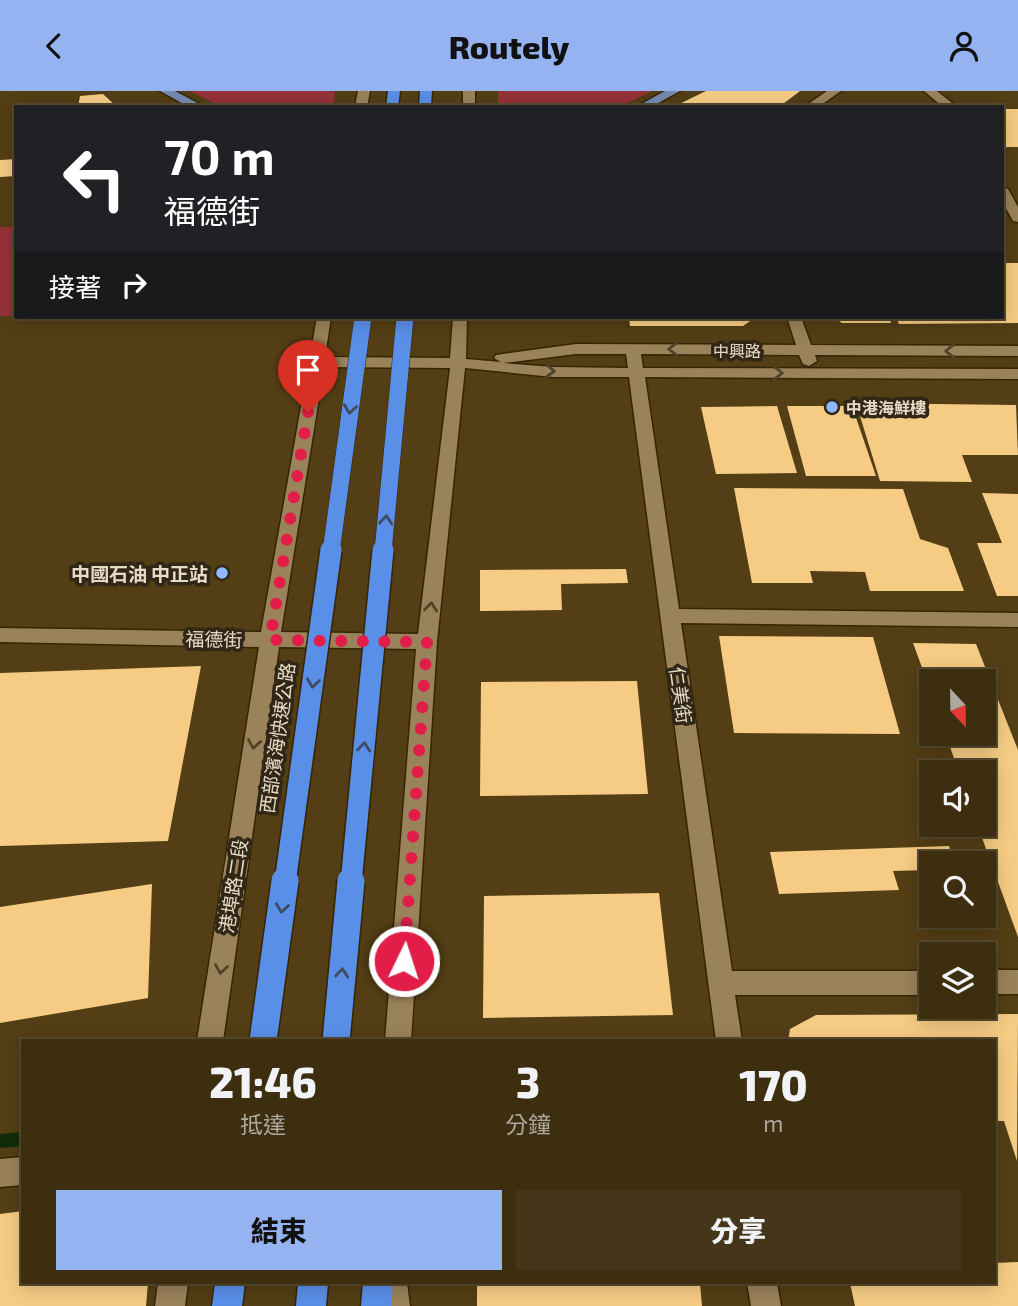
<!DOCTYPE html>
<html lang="zh-TW">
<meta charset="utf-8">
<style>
:root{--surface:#3e2e10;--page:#453619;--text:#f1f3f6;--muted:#ada89f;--line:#574a30;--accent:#95b2f1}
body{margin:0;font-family:"Exo 2","Noto Sans TC",sans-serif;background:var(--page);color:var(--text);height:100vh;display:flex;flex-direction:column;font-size:26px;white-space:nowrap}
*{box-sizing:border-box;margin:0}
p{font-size:23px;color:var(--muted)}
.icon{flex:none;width:38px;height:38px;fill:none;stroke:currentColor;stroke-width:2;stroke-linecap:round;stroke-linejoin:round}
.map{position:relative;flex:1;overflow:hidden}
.panel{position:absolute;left:21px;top:948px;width:975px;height:245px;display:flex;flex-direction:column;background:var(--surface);border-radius:0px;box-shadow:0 4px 18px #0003,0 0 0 2px var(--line)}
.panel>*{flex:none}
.guide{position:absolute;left:14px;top:14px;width:990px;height:214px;border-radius:0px;box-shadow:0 4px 18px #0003,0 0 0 2px var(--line);background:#202124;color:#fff;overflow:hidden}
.needle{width:46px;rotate:158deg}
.tools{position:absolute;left:919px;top:578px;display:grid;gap:14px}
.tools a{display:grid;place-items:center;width:77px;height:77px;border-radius:0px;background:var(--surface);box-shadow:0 4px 18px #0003,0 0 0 2px var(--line);font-size:35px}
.pin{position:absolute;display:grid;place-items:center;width:60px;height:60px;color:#fff;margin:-72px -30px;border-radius:50% 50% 50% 0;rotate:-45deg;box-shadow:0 0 7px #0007}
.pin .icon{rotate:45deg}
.me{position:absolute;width:77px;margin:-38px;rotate:4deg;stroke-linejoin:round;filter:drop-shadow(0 0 5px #0008)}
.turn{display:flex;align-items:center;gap:24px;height:147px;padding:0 35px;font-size:32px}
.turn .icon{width:91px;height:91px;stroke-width:2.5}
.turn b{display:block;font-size:49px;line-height:60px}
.then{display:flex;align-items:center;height:66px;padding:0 35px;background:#0003;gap:14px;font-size:26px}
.eta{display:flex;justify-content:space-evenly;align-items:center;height:119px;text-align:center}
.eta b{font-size:42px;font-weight:800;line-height:49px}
.action{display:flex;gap:14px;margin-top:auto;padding:14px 35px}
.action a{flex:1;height:80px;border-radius:0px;background:var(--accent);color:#111;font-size:28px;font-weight:800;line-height:80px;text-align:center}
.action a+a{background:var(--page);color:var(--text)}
header{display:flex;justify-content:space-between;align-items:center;height:91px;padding:0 35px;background:var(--accent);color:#111;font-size:32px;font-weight:800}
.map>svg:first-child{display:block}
.green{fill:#943238}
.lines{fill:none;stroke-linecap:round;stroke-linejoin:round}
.stream{fill:#102c0a;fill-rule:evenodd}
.building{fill:#f6cc84}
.minor-casing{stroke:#352506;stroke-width:3}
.major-casing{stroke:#352506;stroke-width:3}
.highway-casing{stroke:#352506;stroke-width:3}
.minor{fill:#9a825a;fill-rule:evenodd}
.major{fill:#748aaf;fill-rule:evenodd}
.highway{fill:#5a8fe8;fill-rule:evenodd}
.highway-bridge-far2-casing{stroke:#352506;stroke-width:18;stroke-linecap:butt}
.highway-bridge-far1-casing{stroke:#352506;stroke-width:24;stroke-linecap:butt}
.highway-bridge-casing{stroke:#352506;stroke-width:30;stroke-linecap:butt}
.highway-bridge-far2{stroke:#5a8fe8;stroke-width:17}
.highway-bridge-far1{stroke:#5a8fe8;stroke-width:21}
.highway-bridge{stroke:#5a8fe8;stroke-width:27}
.oneway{stroke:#50422a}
.oneway2{stroke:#3f4b60}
.route{stroke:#e11d48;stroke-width:12;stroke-dasharray:0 21.6}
.poi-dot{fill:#8fb8fd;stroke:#302716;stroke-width:2.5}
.labels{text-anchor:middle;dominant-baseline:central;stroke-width:7;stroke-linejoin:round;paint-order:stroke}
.far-street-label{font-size:16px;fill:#e8dbc6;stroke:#302716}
.far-poi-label{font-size:16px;font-weight:bold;fill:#e8dbc6;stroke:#302716;text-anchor:start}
.poi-label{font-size:19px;font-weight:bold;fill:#e8dbc6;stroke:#302716;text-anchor:end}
.street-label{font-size:19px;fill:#e8dbc6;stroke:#302716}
</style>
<header><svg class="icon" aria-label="back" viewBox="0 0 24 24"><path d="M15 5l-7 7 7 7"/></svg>Routely<svg class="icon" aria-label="person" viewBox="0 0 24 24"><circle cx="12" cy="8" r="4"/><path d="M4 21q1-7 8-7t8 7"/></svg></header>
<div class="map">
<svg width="1018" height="1215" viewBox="0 0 1018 1215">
<rect width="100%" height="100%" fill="#533e15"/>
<!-- green -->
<g class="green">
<path d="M190,0H335L333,16H222Z"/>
<path d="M498,0H652L619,16H498Z"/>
<rect x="0" y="136" width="16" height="89"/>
</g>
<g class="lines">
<!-- stream -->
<path class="stream" d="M23,1041V1055L0,1057V1043Z"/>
</g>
<!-- building -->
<g class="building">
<path d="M706,0H800L779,16H673Z"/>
<path d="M103,3L117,16H78L80,5Z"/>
<rect x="1003" y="18" width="15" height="38"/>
<path d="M16,68V85L0,86V69Z"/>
<path d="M1003,172H1018V232L899,233L896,226H1003Z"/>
<path d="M629,226H756L743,235H630Z"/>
<path d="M833,226H889L891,232H842Z"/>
<path d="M856,312L1016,314L1018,364H962L972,391L880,390Z"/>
<path d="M777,315L797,382L716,383L701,316Z"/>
<path d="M787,315H852L876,385H806Z"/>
<path d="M734,397L903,398L920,448L948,457L964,500H870L865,481L810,480L813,492H752Z"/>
<path d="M982,402L1018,403V505H997L977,452H1002Z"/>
<path d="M626,478L628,492L561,493L562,519L480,520V479Z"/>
<path d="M719,545L873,546L900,643L734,642Z"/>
<path d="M913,552L976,553L1018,659V846L977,733H984V681H959L945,642H984V590H931V601Z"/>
<path d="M201,575L168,750L0,755V582Z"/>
<path d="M637,590L648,703L480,705L481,591Z"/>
<path d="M949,755L954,772H931V779L893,780L899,799L779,803L770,761Z"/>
<path d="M152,793L148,907L0,932V816Z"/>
<path d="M659,802L673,924L483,927L484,805Z"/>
<path d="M1018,923L1017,1070L1004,1030H994V950H788L790,938L816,924Z"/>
<path d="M23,1120V1192H148L146,1215H0V1123Z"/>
<path d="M1018,1171V1215H855L850,1192H994V1172Z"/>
<path d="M477,1192H700L702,1215H477Z"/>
</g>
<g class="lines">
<!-- minor casing -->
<g class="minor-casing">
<g id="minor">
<path d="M358,0H370L367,16H355Z"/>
<rect x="463" y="0" width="12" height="16"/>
<path d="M827,0H841L818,16H804Z"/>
<path d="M924,0H937L957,16H943Z"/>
<path d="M1003,97L1008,98L1018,116V131L1013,130L1003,112Z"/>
<path d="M317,226H331L325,266L450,267L453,226H467L466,268L501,271L494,267L496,264L576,253L796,254L787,226H801L811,254L1018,255V265L815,264L817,270L809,275L803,273L799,264L641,263L643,277L1018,278V288L645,286L679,518L1018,522V536L681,532L732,880H931V904H735L742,950H716L629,286H553L465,277L437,551L411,950H385L416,558L279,556L223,950H197L259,556L0,551V537L261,541ZM576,263H626L628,277L553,276L503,272ZM324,276L450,277L418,543L281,541Z"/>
<rect x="984" y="879" width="34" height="24"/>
<path d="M23,1066V1094L0,1096V1068Z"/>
<path d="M158,1192H188L185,1215H155Z"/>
<path d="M377,1192H407L410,1215H380Z"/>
<path d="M747,1192H777L781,1215H751Z"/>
</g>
</g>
<!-- major casing -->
<g class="major-casing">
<g id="major">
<path d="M160,0H175L205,16H189Z"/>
<path d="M665,0H680L651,16H636Z"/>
</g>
</g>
<!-- highway casing -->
<g class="highway-casing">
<g id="highway">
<path d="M388,0H400L398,16H386Z"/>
<path d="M420,0H432L431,16H419Z"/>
<path d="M215,1192H245L242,1215H212Z"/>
<path d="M298,1192H328L326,1215H296Z"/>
<path d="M363,1192H393L391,1215H361Z"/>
</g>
</g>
<!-- minor -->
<use href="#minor" class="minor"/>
<!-- major -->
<use href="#major" class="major"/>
<!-- highway -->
<use href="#highway" class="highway"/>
<!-- highway-bridge-far2 casing -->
<g class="highway-bridge-far2-casing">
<g id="highway-bridge-far2">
<path d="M331,461L363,226"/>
<path d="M383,461L405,226"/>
</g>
</g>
<!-- highway-bridge-far1 casing -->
<g class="highway-bridge-far1-casing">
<g id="highway-bridge-far1">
<path d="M285,792L331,459"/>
<path d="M351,792L383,459"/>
</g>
</g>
<!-- highway-bridge casing -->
<g class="highway-bridge-casing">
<g id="highway-bridge">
<path d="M263,950L285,790"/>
<path d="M336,950L351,790"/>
</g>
</g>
<!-- highway-bridge-far2 -->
<use href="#highway-bridge-far2" class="highway-bridge-far2"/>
<!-- highway-bridge-far1 -->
<use href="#highway-bridge-far1" class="highway-bridge-far1"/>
<!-- highway-bridge -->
<use href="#highway-bridge" class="highway-bridge"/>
</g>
<!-- one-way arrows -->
<defs><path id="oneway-chevron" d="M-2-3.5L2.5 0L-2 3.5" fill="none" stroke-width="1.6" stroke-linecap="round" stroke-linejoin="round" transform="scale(1.75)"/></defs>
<g class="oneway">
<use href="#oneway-chevron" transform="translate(673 258) rotate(-180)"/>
<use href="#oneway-chevron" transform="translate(950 260) rotate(-180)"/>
<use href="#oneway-chevron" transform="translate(550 280) rotate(3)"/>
<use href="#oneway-chevron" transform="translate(778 282)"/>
<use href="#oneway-chevron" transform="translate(431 516) rotate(-84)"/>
<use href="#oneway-chevron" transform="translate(254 653) rotate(99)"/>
<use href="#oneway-chevron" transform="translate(221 878) rotate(99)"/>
</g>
<g class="oneway2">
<use href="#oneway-chevron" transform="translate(350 318) rotate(98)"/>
<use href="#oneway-chevron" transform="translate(386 429) rotate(-85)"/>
<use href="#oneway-chevron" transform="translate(313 592) rotate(98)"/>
<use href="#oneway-chevron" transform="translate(364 656) rotate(-85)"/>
<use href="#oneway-chevron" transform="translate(282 817) rotate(98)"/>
<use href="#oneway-chevron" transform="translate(342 882) rotate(-85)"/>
</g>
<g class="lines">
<!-- route -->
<path class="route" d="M308,321L270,549L427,551L404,870"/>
</g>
<!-- markers -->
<g class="poi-dot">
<circle cx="832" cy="316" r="7"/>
<circle cx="222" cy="482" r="7"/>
</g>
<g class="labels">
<!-- far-street labels -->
<g class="far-street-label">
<text x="737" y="259">中興路</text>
</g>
<!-- far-poi labels -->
<g class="far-poi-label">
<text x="846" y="316">中港海鮮樓</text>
</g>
<!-- poi labels -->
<g class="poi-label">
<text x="208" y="482">中國石油 中正站</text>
</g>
<!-- street labels -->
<g class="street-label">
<text transform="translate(214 548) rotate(1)">福德街</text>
<text transform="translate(681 604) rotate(82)">仁美街</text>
<text transform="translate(277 647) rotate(-82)">西部濱海快速公路</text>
<text transform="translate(233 795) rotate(-81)">港埠路二段</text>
</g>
</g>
</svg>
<div class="tools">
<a><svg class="needle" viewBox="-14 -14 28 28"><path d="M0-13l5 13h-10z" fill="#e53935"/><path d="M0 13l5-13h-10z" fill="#ada89f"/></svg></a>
<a><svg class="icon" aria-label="sound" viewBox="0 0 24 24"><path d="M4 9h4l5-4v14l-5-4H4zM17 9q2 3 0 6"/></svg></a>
<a><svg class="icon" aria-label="search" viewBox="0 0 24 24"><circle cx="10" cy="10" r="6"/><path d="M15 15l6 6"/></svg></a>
<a><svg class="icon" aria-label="layers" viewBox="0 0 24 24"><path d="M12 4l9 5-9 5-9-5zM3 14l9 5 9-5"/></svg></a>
</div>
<div class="pin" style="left:308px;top:321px;background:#d93025"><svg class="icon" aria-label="arrive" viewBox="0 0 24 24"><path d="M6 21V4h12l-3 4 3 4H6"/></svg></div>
<svg class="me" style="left:404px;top:870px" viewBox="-20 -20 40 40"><circle r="17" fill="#e11d48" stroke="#fff" stroke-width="3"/><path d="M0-11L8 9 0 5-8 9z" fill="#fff"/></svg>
<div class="guide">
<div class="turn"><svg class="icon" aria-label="left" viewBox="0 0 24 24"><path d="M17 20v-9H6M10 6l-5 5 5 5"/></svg><div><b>70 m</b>福德街</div></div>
<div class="then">接著<svg class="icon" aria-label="right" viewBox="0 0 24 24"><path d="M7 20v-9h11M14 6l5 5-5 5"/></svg></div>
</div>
<section class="panel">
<div class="eta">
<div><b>21:46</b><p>抵達</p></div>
<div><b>3</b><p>分鐘</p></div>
<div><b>170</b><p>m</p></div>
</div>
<div class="action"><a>結束</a><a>分享</a></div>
</section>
</div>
